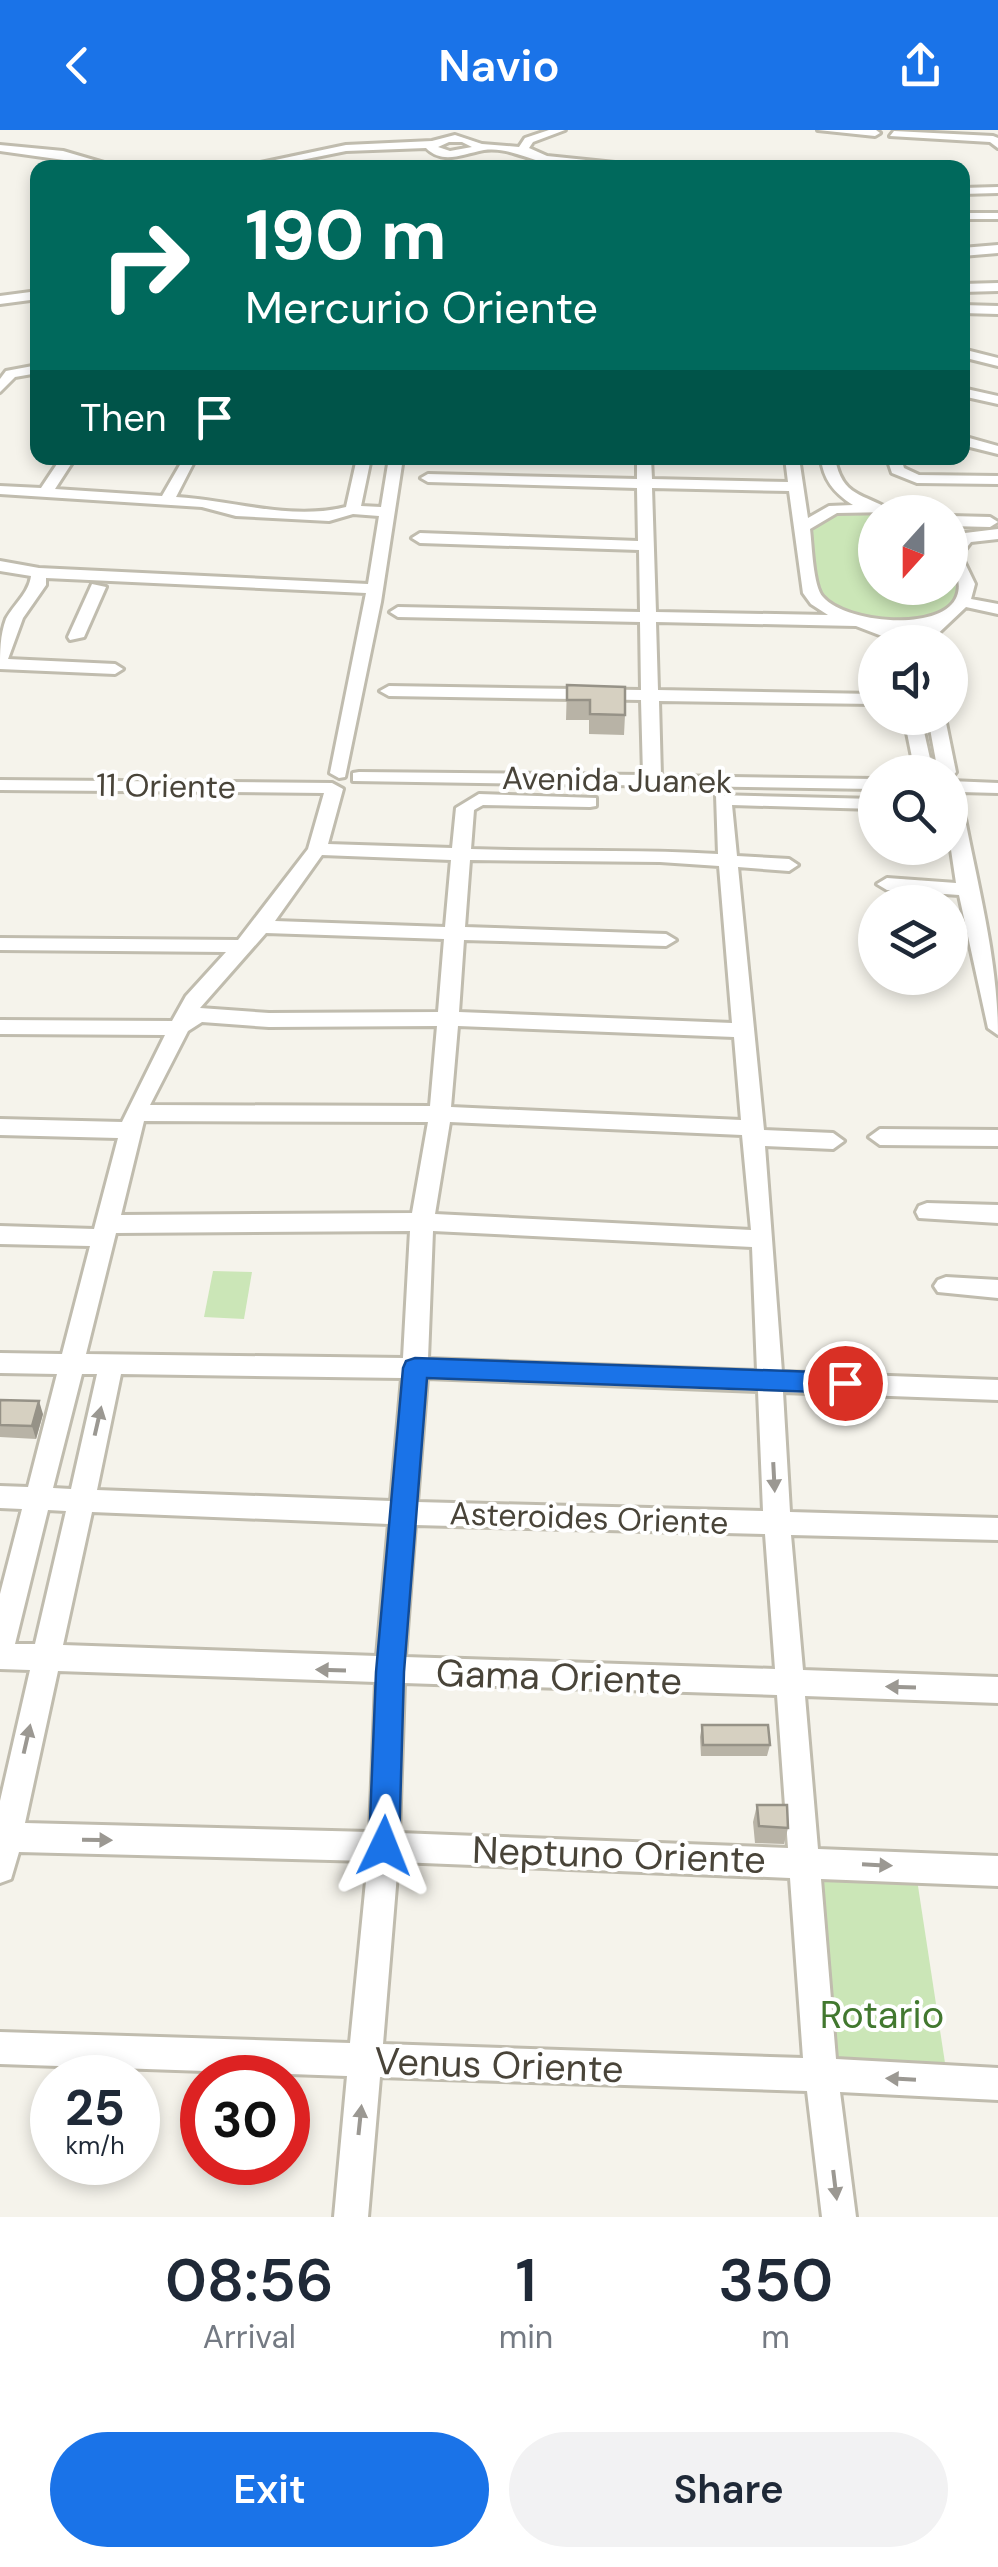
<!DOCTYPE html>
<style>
:root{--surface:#fff;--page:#f2f2f3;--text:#1f2937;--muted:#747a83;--accent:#1a73e8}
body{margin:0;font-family:"DM Sans",sans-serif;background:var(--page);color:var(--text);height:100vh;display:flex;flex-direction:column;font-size:38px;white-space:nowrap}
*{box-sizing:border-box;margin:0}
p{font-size:32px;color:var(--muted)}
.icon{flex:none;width:55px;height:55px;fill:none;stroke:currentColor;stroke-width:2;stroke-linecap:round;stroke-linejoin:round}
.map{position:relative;height:2087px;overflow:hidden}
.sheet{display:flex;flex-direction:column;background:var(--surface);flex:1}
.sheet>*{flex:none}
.banner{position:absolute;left:30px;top:30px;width:940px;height:305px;border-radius:20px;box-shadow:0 5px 15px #0003;background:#00695c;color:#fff;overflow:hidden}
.needle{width:65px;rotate:201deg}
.buttons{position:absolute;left:858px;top:365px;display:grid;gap:20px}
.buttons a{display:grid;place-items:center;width:110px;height:110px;border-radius:50%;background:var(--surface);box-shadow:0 5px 15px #0003;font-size:50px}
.speed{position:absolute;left:30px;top:1925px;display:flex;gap:20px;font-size:50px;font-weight:700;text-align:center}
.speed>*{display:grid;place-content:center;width:130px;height:130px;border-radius:50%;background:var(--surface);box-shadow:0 5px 15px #0003;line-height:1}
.speed small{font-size:25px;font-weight:400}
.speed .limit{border:15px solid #d22;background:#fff;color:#111}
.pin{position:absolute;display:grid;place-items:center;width:85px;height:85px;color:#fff;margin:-42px;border:5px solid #fff;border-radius:50%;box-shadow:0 2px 10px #0007}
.me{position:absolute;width:110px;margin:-55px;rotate:2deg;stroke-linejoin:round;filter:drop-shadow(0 0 8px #0008)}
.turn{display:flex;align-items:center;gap:35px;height:210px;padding:0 50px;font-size:45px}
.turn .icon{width:130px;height:130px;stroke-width:2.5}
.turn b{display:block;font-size:70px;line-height:85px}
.then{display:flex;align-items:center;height:95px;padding:0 50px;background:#0003;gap:20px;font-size:38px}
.eta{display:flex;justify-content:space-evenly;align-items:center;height:170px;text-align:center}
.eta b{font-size:60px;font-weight:600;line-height:70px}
.button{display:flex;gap:20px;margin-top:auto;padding:20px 50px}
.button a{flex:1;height:115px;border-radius:60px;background:var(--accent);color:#fff;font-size:40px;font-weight:600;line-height:115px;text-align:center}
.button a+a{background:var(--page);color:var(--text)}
header{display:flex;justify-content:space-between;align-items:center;height:130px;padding:0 50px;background:var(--accent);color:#fff;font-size:45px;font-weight:600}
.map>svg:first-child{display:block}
.green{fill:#cbe6b7}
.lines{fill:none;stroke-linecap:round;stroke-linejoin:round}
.minor-casing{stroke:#c0bcae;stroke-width:6}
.minor{fill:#fff;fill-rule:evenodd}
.wall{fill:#b8b3a6}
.shaded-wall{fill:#969287}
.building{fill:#d6d0c1;stroke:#969287;stroke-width:2.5}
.oneway{fill:#9b9892}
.route{fill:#1a73e8;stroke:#114b97;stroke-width:2.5}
.labels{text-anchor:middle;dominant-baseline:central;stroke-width:8;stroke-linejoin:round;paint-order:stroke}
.street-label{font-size:32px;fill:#494439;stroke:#fff}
.near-street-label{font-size:38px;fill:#494439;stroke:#fff}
.near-park-label{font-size:38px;fill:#42782f;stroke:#fff}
</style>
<header><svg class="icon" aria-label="back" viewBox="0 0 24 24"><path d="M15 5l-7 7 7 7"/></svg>Navio<svg class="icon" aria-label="share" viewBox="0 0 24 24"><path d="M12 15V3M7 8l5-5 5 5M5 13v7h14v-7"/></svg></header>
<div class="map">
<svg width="998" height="2087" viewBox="0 0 998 2087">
<rect width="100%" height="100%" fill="#f5f3eb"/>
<!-- green -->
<g class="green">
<path d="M835,380L879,382H875V458H950V429L954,437L957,471C924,511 857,487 817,470L807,397Z"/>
<path d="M213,1141L252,1142L244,1189L204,1187Z"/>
<path d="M811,1739L916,1743L947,1946L833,1939Z"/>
</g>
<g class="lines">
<!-- minor casing -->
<g class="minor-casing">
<g id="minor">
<path d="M549,0H565L533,12L529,18L547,26L654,37C620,39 578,40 544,32C524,28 506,17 484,20C462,24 443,35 426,18L346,21L262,38H237L346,15L432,11L455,5L482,14L519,17L525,8ZM462,12L472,17L450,21L438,17L449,12Z"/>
<path d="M818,0H876L880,3L875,6Z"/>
<path d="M894,1L993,6L998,8V18L990,12L890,6Z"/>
<path d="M0,15L63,21L121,38L0,21Z"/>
<path d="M998,57V63L962,64V58Z"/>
<rect x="962" y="83" width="36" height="6"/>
<path d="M998,115V123L962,126V118Z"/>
<path d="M998,153V161L962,162V154Z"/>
<path d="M38,161V169L0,174V166Z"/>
<path d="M962,175L998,176V184L962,183Z"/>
<path d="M962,219L998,228V236L962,227Z"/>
<path d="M38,235V243L15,247L0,262V249L6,241Z"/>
<path d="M962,258L998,266V274L962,266Z"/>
<path d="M962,306L998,316V324L962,315Z"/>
<path d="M61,328H75L55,359L162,366L184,328H196L176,367C232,370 290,391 346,377L357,328H371L361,376L381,377L389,328H403L381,472L345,647L339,648L330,643L366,463L46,448V455L23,488L8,529L115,534L123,539L115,544L0,539C0,522 0,505 6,489C14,474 29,463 31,446L0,441V431L39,438L368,454L379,386L353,384L329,391L236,386L202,377L0,364V356L41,358Z"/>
<path d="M637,328H651L652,349L788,352L785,328H799L808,388L829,376L853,375C834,363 823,349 821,328H835C842,369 866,363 893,382L837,383L810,399C812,414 813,457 823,467C845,493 943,503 957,466C964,448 948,431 951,414L965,403L998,399V409L971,412L961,425L975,454L971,469L998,474V484L966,477L929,512H913L924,497L893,499L900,512H884L882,506L856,496L656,492L658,560L875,564V574L659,571L661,646L875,649V659L353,651V643L359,642L643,645L641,570L389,566L380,561L389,556L641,560L640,492L398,487L390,482L398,477L640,482L639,420L420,413L412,408L420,403L638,411L637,358L428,352L421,348L428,344L637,349ZM652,358L789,361L803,463L811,474L828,485L656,482Z"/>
<path d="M887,328H901L904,338L919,345L998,346V354L917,353L892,343Z"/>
<path d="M950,386L990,387L998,392L990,397L950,396Z"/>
<path d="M92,454L106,457L84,507L70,510L68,507Z"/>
<path d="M904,588H921L933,642H915Z"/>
<path d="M928,588H945L956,642L953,646L938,642Z"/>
<path d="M0,650L332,653L343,659L328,714L452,718L456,678L479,664L596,668V676L590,677L483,675L474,680L471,719C553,722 636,719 718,724L716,665L875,669V679L732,675L737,726L789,729L798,735L789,741L738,737L764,1000L833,1003L844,1011L833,1019L765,1016L782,1242L998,1250V1270L783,1262L790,1382L998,1388V1410L791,1405L803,1540L998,1547V1573L805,1566L818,1719L998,1726V1756L821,1749L836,1929L998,1938V1970L840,1962L856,2087H822L807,1961L380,1947L368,2087H334L347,1946L0,1934V1902L350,1913L368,1731L19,1722L11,1749L0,1753V1671L30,1540L0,1539V1464L22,1379L0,1378V1356L28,1357L57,1244L0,1243V1223L62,1224L90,1116L0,1114V1096L94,1099L118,1008L0,1005V989L122,992L165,905L0,904V890L172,891L186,866L226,822L0,820V808L238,810L308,719L324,663L0,660ZM322,725L451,730L445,797L275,791ZM470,730L660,732L719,736L732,893L459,882L464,810L666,816L676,810L666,804L465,797ZM266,803L444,809L438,882L269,883L200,878ZM202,892L269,897L437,896L430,976L150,975L188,901ZM458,896L734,907L741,990L451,977ZM144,991L428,992L412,1083L121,1085ZM450,992L742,1005L751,1100L435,1084ZM410,1101L403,1228L86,1224L116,1103ZM433,1101L752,1117L757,1241L428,1229ZM82,1244H97L71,1359L53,1358ZM121,1244L402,1248L391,1371L97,1360ZM427,1248L758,1261L763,1381L417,1372ZM48,1380L66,1381L35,1514H15ZM92,1382L389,1394L377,1526L63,1515ZM415,1395L765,1404L775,1539L405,1527ZM58,1541L376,1552L370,1702L25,1693ZM404,1553L777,1565L788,1718L399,1703ZM398,1732L790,1748L803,1928L383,1914Z"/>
<path d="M950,651L998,653V663L960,662C974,743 998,823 998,905L988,898L959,765L887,760L877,754L887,748L956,753L950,713Z"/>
<path d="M880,999L998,1000V1016L880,1015L869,1007Z"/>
<path d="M927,1073L998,1075V1093L919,1088L916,1082L919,1076Z"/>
<path d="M946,1147L998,1150V1168L938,1162L934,1156L938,1150Z"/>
</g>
</g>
<!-- minor -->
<use href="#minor" class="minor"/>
</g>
<!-- wall -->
<g class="wall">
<path d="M567,555L625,585L624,605L589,604V590H566Z"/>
<path d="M0,1270L43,1284L36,1309L0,1307Z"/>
<path d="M702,1595L770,1615L767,1626H701L700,1607Z"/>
<path d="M757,1675L788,1698L784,1714L755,1713L753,1692Z"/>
</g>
<!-- shaded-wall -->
<path class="shaded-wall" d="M39,1271L43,1284L36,1309L32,1296Z"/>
<!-- building -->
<g class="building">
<path d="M567,555L625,557V585L590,584V570H567Z"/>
<path d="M0,1270L39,1271L32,1296L0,1295Z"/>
<path d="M702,1595H768L770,1615H703Z"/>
<path d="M757,1675H787L788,1698L759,1696Z"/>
</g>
<!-- one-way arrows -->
<defs><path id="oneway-solid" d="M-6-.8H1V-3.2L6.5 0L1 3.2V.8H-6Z" transform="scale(2.5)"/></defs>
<g class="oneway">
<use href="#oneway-solid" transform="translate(98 1291) rotate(-77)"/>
<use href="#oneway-solid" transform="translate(774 1347) rotate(87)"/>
<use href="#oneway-solid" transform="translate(331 1540) rotate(-178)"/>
<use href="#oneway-solid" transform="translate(901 1557) rotate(-178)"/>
<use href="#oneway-solid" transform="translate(27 1609) rotate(-77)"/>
<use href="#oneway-solid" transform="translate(97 1710) rotate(1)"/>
<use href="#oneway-solid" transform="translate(877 1735) rotate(3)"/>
<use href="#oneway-solid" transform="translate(901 1949) rotate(-177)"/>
<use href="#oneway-solid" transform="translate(360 1990) rotate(-84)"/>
<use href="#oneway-solid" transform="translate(835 2055) rotate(83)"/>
</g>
<!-- route -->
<path class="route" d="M415,1228L845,1243L854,1246L858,1253L854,1260L845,1263L427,1248L404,1542L399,1716L395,1727L384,1731L373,1727L369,1716L376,1542L403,1238L406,1231Z"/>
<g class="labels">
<!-- street labels -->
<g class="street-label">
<text transform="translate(617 650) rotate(1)">Avenida Juanek</text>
<text transform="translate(166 656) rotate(1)">11 Oriente</text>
<text transform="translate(589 1388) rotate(2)">Asteroides Oriente</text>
</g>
<!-- near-street labels -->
<g class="near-street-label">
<text transform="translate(559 1547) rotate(2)">Gama Oriente</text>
<text transform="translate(619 1725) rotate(2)">Neptuno Oriente</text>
<text transform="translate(499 1935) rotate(2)">Venus Oriente</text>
</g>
<!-- near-park labels -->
<g class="near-park-label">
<text x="882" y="1885">Rotario</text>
</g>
</g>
</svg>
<div class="buttons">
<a><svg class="needle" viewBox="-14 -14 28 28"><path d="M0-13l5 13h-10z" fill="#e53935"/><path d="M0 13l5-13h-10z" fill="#747a83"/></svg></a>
<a><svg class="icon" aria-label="sound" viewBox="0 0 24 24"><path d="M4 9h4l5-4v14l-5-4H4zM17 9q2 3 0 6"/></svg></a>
<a><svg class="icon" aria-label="search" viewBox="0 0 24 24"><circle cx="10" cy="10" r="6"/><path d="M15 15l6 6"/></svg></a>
<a><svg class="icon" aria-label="layers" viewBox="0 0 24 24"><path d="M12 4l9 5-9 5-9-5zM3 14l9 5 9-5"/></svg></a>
</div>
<div class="speed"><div>25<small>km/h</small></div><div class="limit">30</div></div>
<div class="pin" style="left:845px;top:1253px;background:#d93025"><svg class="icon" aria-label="arrive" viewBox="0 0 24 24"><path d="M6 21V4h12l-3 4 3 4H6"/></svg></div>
<svg class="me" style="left:384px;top:1716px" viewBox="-20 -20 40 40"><path d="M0-17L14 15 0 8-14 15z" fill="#1a73e8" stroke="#fff" stroke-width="4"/></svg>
<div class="banner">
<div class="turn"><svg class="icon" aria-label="right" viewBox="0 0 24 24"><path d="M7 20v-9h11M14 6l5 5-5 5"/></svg><div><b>190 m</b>Mercurio Oriente</div></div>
<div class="then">Then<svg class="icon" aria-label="arrive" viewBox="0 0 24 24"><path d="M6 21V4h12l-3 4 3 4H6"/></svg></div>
</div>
</div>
<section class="sheet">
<div class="eta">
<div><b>08:56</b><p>Arrival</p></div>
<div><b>1</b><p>min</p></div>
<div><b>350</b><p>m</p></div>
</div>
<div class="button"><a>Exit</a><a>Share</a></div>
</section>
